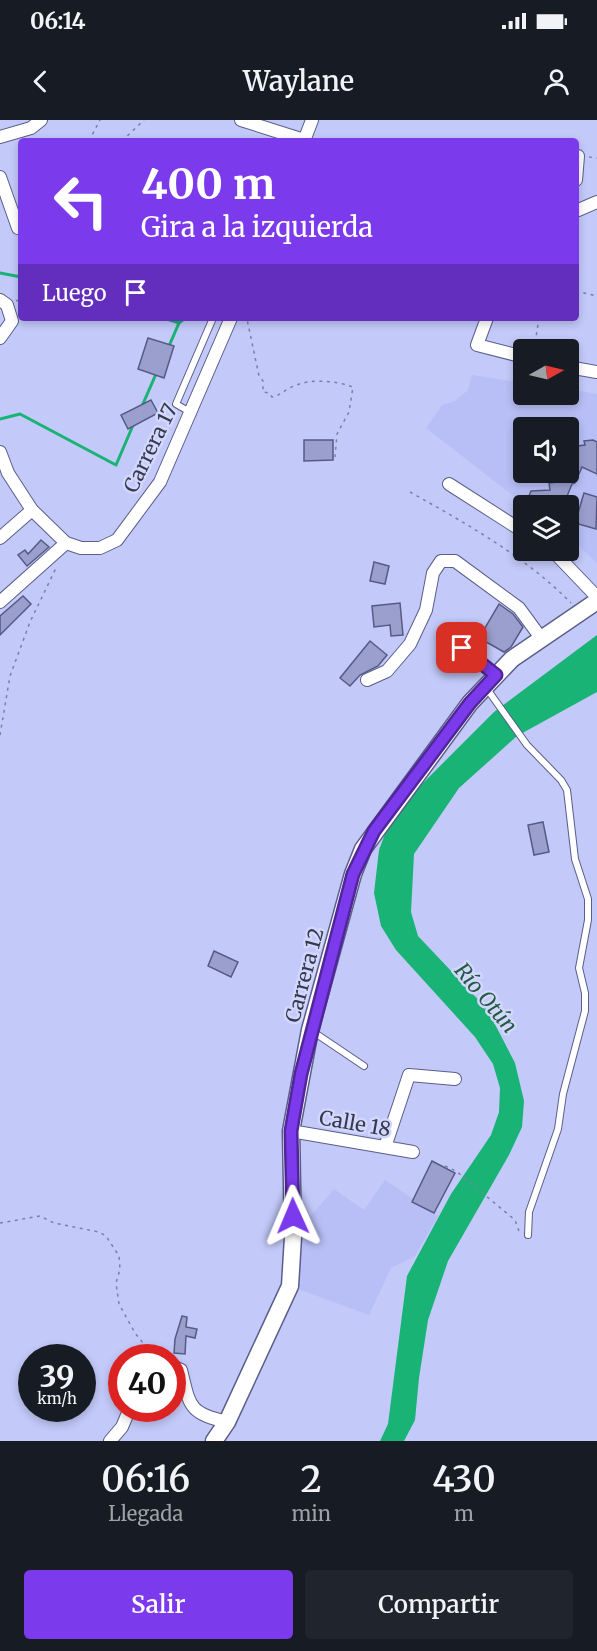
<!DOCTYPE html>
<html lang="es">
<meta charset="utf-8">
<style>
:root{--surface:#171b24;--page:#20242c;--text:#f1f3f6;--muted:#9ea1a6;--accent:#7c3aed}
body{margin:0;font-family:Merriweather,serif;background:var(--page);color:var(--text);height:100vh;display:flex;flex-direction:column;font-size:22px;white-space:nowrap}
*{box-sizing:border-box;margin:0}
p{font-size:20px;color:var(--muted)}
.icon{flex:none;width:33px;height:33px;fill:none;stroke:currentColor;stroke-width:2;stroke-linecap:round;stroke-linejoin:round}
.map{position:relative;height:1321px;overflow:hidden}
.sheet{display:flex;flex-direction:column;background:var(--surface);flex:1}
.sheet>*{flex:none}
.hud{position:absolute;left:18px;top:18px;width:561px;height:183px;border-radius:6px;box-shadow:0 3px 9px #0003;background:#7c3aed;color:#fff;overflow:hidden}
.needle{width:39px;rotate:82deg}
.tools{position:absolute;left:513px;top:219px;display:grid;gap:12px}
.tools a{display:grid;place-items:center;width:66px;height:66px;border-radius:6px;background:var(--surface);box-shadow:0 3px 9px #0003;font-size:30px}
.speed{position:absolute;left:18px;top:1224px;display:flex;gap:12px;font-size:30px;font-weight:700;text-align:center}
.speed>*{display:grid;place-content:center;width:78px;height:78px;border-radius:50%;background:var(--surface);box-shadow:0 3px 9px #0003;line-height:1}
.speed small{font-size:15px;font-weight:400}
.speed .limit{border:9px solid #d22;background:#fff;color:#111}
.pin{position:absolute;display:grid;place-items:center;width:51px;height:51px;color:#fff;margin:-26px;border-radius:12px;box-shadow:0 3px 9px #0006}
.me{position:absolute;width:66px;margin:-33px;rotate:359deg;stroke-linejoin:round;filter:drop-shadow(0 0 4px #0008)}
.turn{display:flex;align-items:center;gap:21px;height:126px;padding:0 24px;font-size:27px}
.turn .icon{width:78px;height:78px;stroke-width:2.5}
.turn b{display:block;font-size:42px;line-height:51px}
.then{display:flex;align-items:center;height:57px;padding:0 24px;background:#0003;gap:12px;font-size:22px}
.eta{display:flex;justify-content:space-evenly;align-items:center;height:102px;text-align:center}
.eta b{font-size:36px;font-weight:600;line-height:42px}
.cta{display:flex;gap:12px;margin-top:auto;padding:12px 24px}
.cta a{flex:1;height:69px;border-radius:6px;background:var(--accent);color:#fff;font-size:24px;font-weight:600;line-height:69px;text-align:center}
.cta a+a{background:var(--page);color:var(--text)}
.status{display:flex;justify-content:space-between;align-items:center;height:42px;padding:0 30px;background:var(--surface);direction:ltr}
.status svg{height:16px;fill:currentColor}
header{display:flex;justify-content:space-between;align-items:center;height:78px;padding:0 24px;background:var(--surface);font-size:27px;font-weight:600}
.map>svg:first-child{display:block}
.built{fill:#b8bff6;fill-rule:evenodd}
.water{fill:#18b375}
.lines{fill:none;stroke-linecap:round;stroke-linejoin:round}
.stream{stroke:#18b375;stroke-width:3}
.building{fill:#9a9fce;stroke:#565a84;stroke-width:1.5}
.lane-casing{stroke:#5a5e89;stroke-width:8}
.street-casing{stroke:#5a5e89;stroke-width:14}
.secondary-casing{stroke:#5a5e89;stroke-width:19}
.path{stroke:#7c81a2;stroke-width:1.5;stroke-dasharray:3 4.5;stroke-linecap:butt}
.lane{stroke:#fff;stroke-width:6}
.street{stroke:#fff;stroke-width:12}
.secondary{stroke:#fff;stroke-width:16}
.route-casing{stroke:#51269a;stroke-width:15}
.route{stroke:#7c3aed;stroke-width:10}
.labels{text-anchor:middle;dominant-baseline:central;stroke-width:5;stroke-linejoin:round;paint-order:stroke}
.street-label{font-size:20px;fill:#36394c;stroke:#d2d7fe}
.water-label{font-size:21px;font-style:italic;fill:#255a40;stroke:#d2d7fe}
</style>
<div class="status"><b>06:14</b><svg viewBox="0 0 49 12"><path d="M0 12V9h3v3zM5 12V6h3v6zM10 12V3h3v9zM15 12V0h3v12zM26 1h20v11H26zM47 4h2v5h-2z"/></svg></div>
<header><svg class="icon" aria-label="back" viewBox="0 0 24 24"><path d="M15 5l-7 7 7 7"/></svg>Waylane<svg class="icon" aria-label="person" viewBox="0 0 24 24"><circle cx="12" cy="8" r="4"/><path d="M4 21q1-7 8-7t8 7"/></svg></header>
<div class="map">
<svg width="597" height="1321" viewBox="0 0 597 1321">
<rect width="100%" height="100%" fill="#c3c9f9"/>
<!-- built -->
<g class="built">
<path d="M472,255L523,263L524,274H568L569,269L597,274V443L569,417L568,386L525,385L426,308L442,285L455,281L468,270ZM524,308H568V352H524Z"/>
<path d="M385,1060L438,1096L415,1136L391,1148L369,1195L290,1166L293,1117L334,1069L364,1090Z"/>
</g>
<!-- water -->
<path class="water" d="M597,515V572L517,616L459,668L414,734L411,792L418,816L487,889L515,943L524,981L522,1007L509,1035L448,1141L428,1200L419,1258L415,1300L404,1321H380L388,1304L407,1156L451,1074L491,1015L499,992L500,968L493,944L475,917L396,830L381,806L374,773L379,730L389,703L419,667L494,592Z"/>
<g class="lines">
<!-- stream -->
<g class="stream">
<path d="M0,153L21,157"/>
<path d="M164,198L179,203"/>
<path d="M169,226L179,203L185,198"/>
<path d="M142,286L156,254"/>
<path d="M0,299L20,294L116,345L134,303"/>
</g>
</g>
<!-- building -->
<g class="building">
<path d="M148,218L174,226L164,258L138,249Z"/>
<path d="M151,280L158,293L128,309L121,295Z"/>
<path d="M304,320H333V340L304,341Z"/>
<path d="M593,320L597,322V354L582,347L575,363L572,364L563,386H525L531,371L550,370L549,363L565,361L564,352H568V345L577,326L585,325L584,321Z"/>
<path d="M584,373L597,377L596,409L575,403Z"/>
<path d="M41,420L49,427L27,446L18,435L25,430L28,434Z"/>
<path d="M374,442L389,446L385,464L370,461Z"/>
<path d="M23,476L31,484L0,515V496Z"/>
<path d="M400,483L403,515L391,516L390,505L374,507L372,486Z"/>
<path d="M499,484L513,494L523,507L511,527L504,532L479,518Z"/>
<path d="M370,521L387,535L378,546L360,555L350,566L340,558Z"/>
<path d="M543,702L549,732L534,735L528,705Z"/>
<path d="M214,831L238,842L231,857L208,846Z"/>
<path d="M432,1041L455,1053L434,1093L412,1082Z"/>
<path d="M182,1196L187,1197L186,1207L197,1209L195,1218L186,1216L185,1234L174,1233L175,1219Z"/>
</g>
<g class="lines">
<!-- lane casing -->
<g class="lane-casing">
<g id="lane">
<path d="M190,292L176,284L213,198"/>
<path d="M462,528L494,554"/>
<path d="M487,569L527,625L561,660L567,670L575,739L588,779V800L579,848L585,873V891L563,974L558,1009L529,1092L528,1115"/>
<path d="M312,911L364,946"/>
</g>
</g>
<!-- street casing -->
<g class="street-casing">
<g id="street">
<path d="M241,0L304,20"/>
<path d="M0,17L31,8L41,0"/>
<path d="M304,21L312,0"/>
<path d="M0,57L18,108"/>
<path d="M576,60L578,36"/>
<path d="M576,91L597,82"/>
<path d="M0,180L7,185L12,201L0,218"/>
<path d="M487,198L477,225L524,237"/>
<path d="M568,247L597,252"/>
<path d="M0,332L8,353L32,390L66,423L81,428H100L117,420L160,362L231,198"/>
<path d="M449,364L524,412"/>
<path d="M0,418L32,390"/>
<path d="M552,430L597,477"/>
<path d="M0,482L66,423"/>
<path d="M367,560L387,551L410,524L426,490L433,453L441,441H455L519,488L541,518"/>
<path d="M291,1011L413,1032"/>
<path d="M385,1027L409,955L455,959"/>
<path d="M172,1246L181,1250C190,1286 188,1293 227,1302"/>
<path d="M110,1321L122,1307L130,1288"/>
</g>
</g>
<!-- secondary casing -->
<g class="secondary-casing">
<path id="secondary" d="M214,1321L227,1302L290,1166L293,1117L291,1011L310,910L353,754L363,729L470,583L512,539L597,481"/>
</g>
<!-- path -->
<g class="path">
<path d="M89,21L100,0"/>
<path d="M122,21L144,0"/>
<path d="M589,37L597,38"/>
<path d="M576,171L597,176"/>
<path d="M16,181L21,179"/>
<path d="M242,198L247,199L259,256L263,261V272L269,273L272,277C281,275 286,269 294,266C312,258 336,261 353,267L349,292L337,314L335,337"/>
<path d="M534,230L539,198"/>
<path d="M410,372C467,404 526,437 571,483"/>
<path d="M0,615L10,556L30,502L57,446"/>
<path d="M445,1046L456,1051L515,1100L520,1114"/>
<path d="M0,1103L40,1096L54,1103L99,1112L106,1116L119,1136L120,1149L116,1163L119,1184L135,1213L155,1238"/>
</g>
<!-- lane -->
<use href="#lane" class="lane"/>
<!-- street -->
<use href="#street" class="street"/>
<!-- secondary -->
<use href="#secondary" class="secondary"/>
</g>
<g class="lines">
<!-- route casing -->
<g class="route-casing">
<path id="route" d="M293,1096L291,1011L301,954L353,754L374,711L470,583L496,555L462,528"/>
</g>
<!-- route -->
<use href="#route" class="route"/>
</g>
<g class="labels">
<!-- street labels -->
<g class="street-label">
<text transform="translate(150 328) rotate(-64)">Carrera 17</text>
<text transform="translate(304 855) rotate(-75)">Carrera 12</text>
<text transform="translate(355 1003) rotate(10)">Calle 18</text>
</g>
<!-- water labels -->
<g class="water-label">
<text transform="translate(486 878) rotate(50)">Río Otún</text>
</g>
</g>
</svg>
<div class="tools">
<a><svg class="needle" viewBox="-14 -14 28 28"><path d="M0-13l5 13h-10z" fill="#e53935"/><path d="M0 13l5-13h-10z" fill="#9ea1a6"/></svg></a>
<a><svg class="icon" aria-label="sound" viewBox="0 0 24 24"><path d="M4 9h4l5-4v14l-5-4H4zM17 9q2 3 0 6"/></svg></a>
<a><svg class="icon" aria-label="layers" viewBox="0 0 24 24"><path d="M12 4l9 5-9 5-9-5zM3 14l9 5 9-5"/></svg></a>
</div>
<div class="speed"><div>39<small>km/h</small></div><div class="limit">40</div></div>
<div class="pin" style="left:462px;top:528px;background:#d93025"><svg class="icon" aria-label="arrive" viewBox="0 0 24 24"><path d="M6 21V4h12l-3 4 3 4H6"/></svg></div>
<svg class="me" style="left:293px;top:1096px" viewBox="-20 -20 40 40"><path d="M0-17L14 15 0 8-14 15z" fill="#7c3aed" stroke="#fff" stroke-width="4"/></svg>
<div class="hud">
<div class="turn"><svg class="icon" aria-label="left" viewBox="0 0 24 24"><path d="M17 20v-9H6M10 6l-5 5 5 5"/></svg><div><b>400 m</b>Gira a la izquierda</div></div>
<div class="then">Luego<svg class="icon" aria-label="arrive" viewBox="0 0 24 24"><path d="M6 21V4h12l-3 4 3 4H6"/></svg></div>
</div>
</div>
<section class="sheet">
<div class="eta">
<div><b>06:16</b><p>Llegada</p></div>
<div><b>2</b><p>min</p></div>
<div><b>430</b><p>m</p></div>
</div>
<div class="cta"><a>Salir</a><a>Compartir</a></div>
</section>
